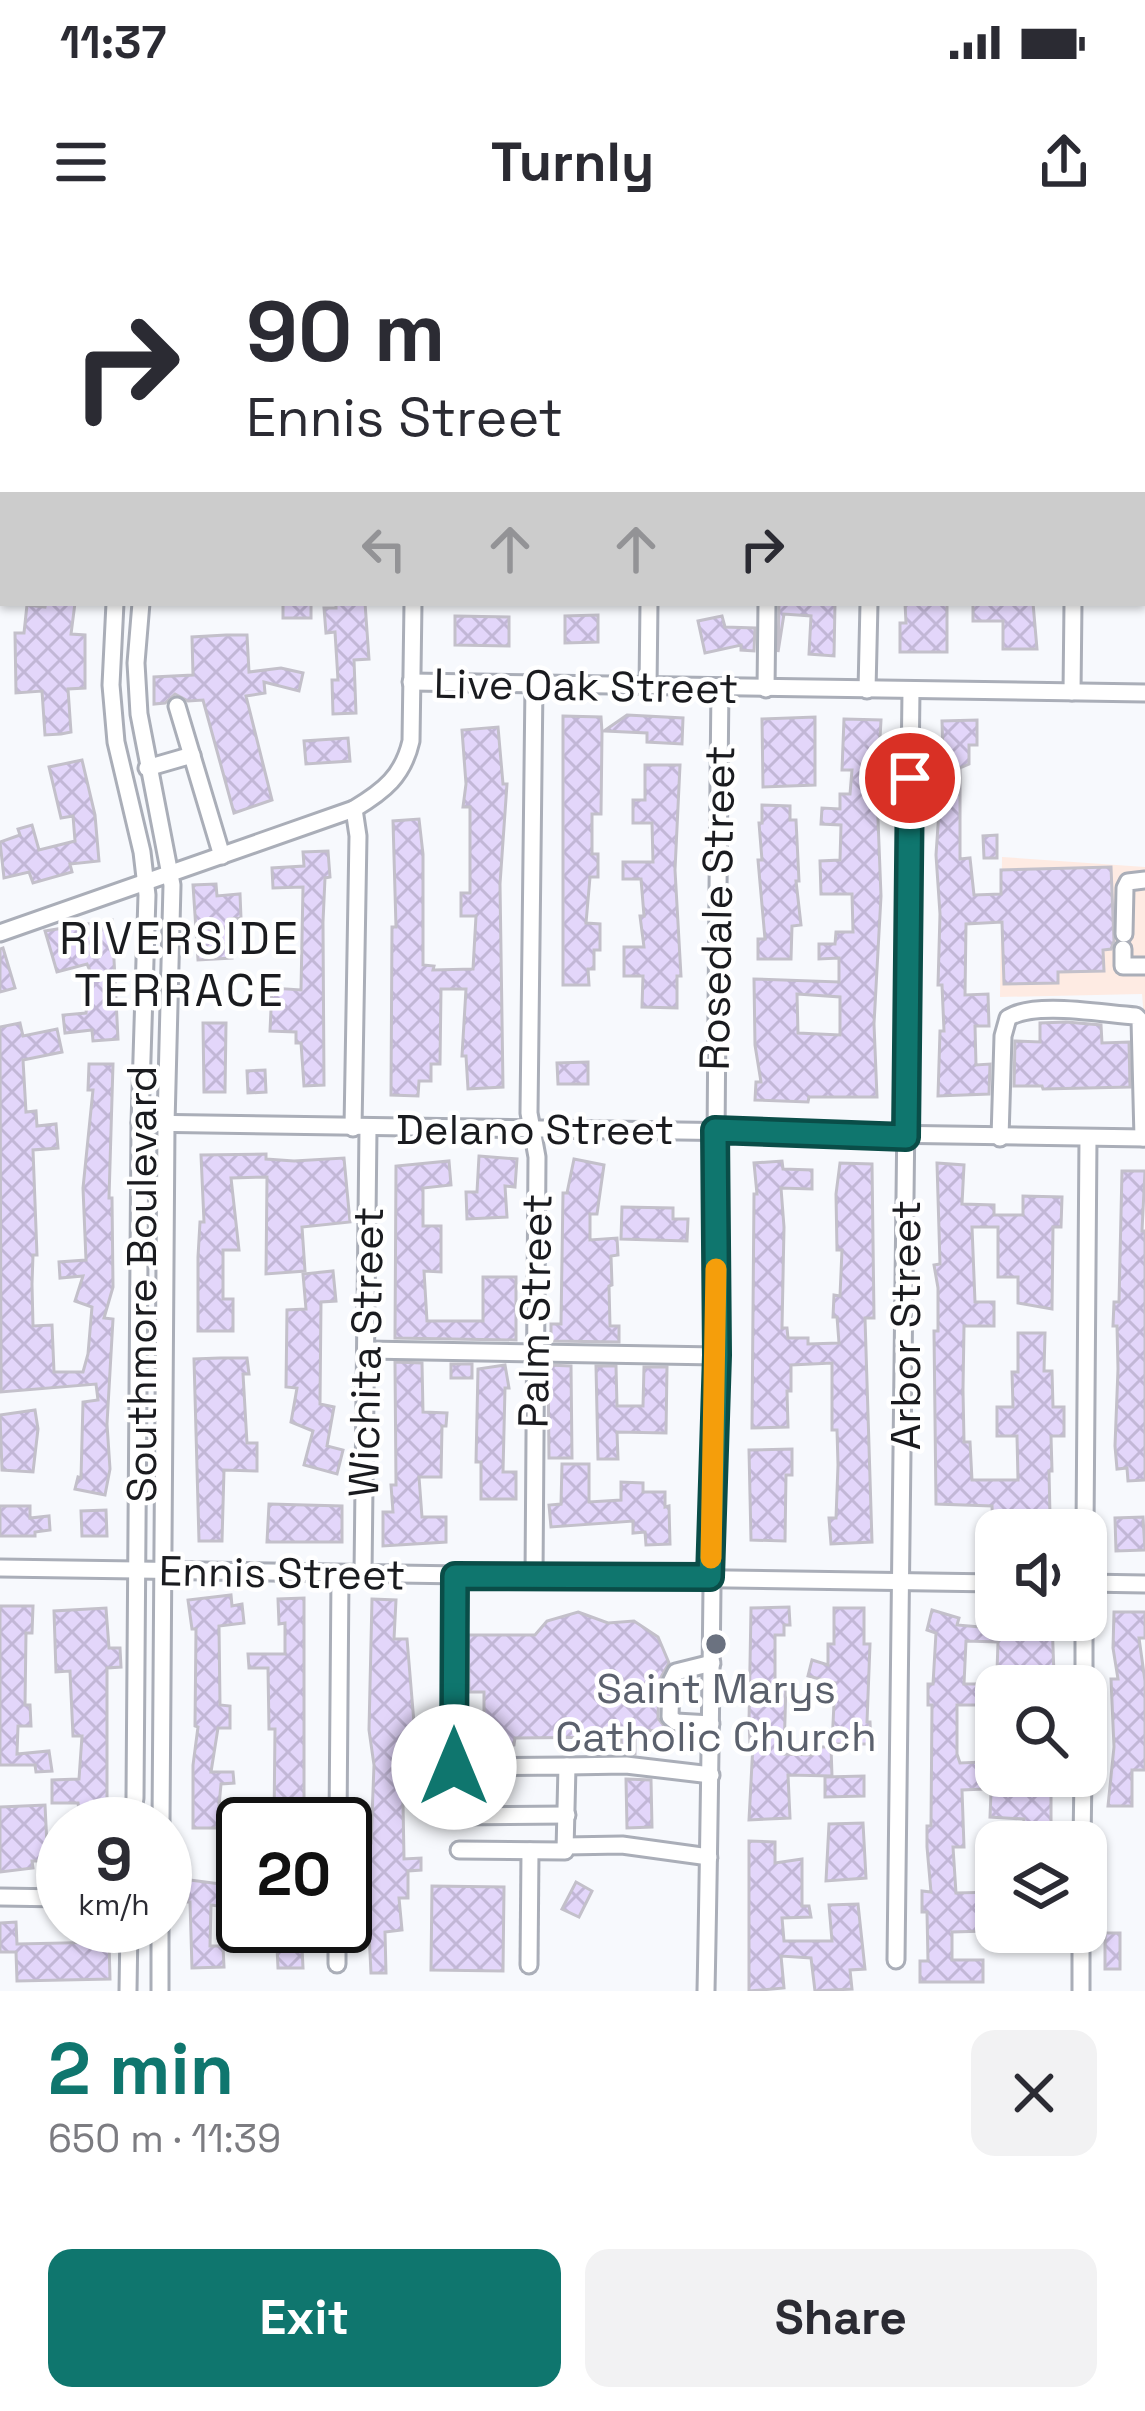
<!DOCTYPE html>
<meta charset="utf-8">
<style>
:root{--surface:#fff;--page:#f2f2f3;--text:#2b2b33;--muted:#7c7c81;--accent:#0f766e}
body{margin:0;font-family:"Space Grotesk",sans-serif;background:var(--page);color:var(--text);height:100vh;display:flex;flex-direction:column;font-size:45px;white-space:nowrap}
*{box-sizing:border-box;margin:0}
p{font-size:39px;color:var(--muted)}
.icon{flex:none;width:66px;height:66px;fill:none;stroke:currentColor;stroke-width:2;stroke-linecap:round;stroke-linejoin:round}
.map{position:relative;height:1751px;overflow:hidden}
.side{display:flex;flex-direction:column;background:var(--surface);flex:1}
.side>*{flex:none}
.guide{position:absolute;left:0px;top:0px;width:1146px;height:366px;box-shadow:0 3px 9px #0004;background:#fff;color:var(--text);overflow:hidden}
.fabs{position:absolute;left:975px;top:1269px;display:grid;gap:24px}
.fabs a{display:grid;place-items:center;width:132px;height:132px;border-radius:24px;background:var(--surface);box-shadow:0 3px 9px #0004;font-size:60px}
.speed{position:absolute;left:36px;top:1557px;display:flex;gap:24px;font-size:60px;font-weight:700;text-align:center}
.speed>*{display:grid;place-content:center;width:156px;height:156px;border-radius:50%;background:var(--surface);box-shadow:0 3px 9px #0004;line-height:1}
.speed small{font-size:30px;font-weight:400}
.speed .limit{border:6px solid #111;border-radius:18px;background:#fff;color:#111}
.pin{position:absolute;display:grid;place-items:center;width:102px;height:102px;color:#fff;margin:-51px;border:6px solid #fff;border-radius:50%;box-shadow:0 3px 12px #0007}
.me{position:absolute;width:132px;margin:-66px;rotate:0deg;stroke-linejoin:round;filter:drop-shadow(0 0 9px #0008)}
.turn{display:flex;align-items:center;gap:42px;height:252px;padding:0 48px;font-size:54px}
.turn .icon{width:156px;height:156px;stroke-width:2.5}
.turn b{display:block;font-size:84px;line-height:102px}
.lanes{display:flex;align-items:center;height:114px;padding:0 48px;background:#0003;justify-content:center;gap:60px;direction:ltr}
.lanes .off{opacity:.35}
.round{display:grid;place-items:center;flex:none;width:126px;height:126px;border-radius:24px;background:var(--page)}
.overview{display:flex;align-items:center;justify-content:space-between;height:204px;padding:0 48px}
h1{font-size:72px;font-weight:600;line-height:90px;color:var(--accent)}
.primary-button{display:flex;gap:24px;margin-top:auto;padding:24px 48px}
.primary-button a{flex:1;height:138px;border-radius:24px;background:var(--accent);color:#fff;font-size:48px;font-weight:600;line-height:138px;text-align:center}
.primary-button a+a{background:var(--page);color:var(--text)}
.status{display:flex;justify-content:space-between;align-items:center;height:84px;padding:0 60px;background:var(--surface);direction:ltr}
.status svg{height:33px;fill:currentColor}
header{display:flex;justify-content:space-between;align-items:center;height:156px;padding:0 48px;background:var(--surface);font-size:54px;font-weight:600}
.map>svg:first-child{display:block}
.commercial{fill:#feebe3}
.building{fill:url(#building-cross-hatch);stroke:#c3c0ca;stroke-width:3;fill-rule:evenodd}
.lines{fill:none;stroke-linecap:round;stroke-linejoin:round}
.minor-casing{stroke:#aaaeb8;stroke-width:21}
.major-casing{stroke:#d6d6d7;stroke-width:24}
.minor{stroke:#fff;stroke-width:15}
.major{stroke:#fbc4cb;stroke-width:18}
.route-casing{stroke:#0a4d48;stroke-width:30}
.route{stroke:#0f766e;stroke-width:21}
.slow{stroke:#f59e0b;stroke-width:21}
.worship-dot{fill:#6b7280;stroke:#fff;stroke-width:4.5}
.labels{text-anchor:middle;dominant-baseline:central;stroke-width:9;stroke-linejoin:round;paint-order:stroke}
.street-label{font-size:42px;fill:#1a1b1f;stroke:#fff}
.worship-label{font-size:42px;fill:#5b616d;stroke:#fff}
.neighbourhood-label{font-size:45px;letter-spacing:3px;fill:#1a1b1f;stroke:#fff}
</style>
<div class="status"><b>11:37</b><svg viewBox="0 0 49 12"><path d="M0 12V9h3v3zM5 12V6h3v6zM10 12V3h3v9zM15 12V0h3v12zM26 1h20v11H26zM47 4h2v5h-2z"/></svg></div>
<header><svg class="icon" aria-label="menu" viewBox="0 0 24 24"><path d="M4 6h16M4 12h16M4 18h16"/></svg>Turnly<svg class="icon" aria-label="share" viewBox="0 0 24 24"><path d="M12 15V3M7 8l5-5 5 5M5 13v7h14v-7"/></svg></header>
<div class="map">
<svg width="1145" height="1751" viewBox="0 0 1145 1751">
<defs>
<pattern id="building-cross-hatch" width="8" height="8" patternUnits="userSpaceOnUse" patternTransform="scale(3)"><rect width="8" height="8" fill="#e3d6fa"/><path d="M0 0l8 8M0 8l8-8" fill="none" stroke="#c2b7d6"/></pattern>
</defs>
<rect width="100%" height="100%" fill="#f7f9fd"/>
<!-- commercial -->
<path class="commercial" d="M1002,617L1145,627V791L1142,754L1000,757Z"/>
<!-- building -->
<g class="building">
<path d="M46,363H75L71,394L85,395V448L68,449L71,492L61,494L45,495L42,451L16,453L15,393H24L27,365L45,367Z"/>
<rect x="283" y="363" width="28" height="15"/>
<path d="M336,363H365L369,419L354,420L356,473L333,474L332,440H338L335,392L326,393L324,368H336Z"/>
<path d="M779,363H835L834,416L809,414L811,376L784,374L778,412Z"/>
<path d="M905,363H947V412H900V383H906Z"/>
<path d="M973,363H1033L1037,409H1003V381H973Z"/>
<path d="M598,375V402L565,403V376Z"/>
<path d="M455,376L509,377V406L455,405Z"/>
<path d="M722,376L725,387L755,388L754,411L741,410V405L705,413L698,381Z"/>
<path d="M226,395H247L249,432L281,428L303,433L299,451L264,442L265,453L246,456L272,560L234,573L203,460L188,461L175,454L165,463L154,464V437L193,435L192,397Z"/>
<path d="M627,475L683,478L682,504L647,502V493L604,491Z"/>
<path d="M563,476L601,477L602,492L601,574H592V614H598V637H590L586,683L600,684V710H594V729H588L589,745H563Z"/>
<path d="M815,477V545L763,547L762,479Z"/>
<path d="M844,479L881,480L877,554L881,656L874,784L877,857H809L808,862L755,860L756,842H761L755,805L754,739L839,742V718L819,719V704H835L836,692H853L852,654H821L820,621L840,620L841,585L821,584L822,568L840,569V554H850L852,530H842ZM797,754L840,757V795L798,793Z"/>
<path d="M977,480V505H969V524L960,528V619L970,618L974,655L1001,654V630L1111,627L1114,701L1111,709L1103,710L1104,731L1058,732V743L1004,744L1002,682L966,684L965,755L988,754L989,786H975L976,825L990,824L989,854L938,856L940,791H944L942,745H938L940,674L936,615L941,542L938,516L943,515L942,481Z"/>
<path d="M498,487L503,544H507L500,644L503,847L468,849L466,816H462L466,749H441L440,824H431V841H419L418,856L391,855L392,687H396L393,581L419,579L423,614V725L434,726L433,730L473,729L476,676H461V653H470V567H463L466,544L462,490Z"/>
<path d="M348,498L350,521L306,524L304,501Z"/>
<path d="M82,520L95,575L99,621L70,624L72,632L33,643L29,632L4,638L0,602L20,595L18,589L32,585L39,610L75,601L73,576L61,578L49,527Z"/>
<path d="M645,525H680L675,630L681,736H677V768L642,767L643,736H624V707H644L640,676H644L641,639H623V622H653L652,583H633V560H645Z"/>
<path d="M762,565L790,566V580H796L799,641H796L801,685L792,686L791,719H758V699H765L758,620H762L759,583H762Z"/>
<path d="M997,595V618H984L983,596Z"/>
<path d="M328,611L330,637L325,638L323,682L324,845L304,846L301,803H296V792L270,791L272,748L301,750L303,647L273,648L272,628L304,626L303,612Z"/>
<path d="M216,644L217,656L240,654L241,678L229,679L232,718L198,720L193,645Z"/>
<path d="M112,680L118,799L93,801L92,790L65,793L63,775L86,773L90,731L87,724L57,732L45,691Z"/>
<path d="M3,708L15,748L0,752V709Z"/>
<path d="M1066,782L1101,785L1102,803L1129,802L1130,847L1043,849L1042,846H1014L1015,801L1040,802V783Z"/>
<path d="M20,783L23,796L57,789L62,812L23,820L26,872L36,871L37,886L56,884L58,908L33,910L37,1015H33L32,1044L33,1086L52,1085L54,1132H83L88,1114L92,1067L75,1061L83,1036L60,1038L59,1022L86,1020L83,948L93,850H88L89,824H113L109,958H112L113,1047L104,1078L113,1079L107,1184L110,1229L105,1255L75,1249L78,1237L81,1238L83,1162L98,1160L96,1144L1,1152L0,787Z"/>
<path d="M203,783H226L225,852H204Z"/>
<path d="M588,822V844H558L557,823Z"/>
<path d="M265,830L266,852L248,853L247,831Z"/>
<path d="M266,914V919L294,921L344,918L350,982L302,987L305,1031L266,1034L267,937L231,938L239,1010H223V1059H233V1091H198V1017L200,982H204L201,915Z"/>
<path d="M479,916L517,919L515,947L505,946L507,977L467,979L466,952H477Z"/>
<path d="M574,919L604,925L597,974H590V1000L617,998L618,1015L611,1016L612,1045L609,1046L610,1086H619V1102L551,1101V1084H561L563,953H567Z"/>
<path d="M449,921L451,945L423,948V986H441V1032L424,1031L427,1081H483V1037H516V1100L395,1098L396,926Z"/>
<path d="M782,921L783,929L812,930V949L781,948L784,987L782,1088H787L788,1098H808V1104L839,1103L837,1077H833L834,1055L840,1056L842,1010H837L836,954L840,923L872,924L874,1078H865L872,1302L831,1304L829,1278H836L838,1225L837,1190H832V1123L791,1125V1151H787L788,1187L752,1188L754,954H757L754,923Z"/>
<path d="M937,923L964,925L962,964L994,965V975H1023V956L1062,957L1061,987H1053L1052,1069L1018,1063V1037H998V987H972L975,1062H994V1086H964L963,1150L964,1202H970L972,1240H1018L1017,1196H997V1167H1013L1012,1132H1018V1093H1045L1044,1131H1052L1053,1167H1064V1196H1051L1052,1231H1049L1050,1276H1056L1057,1290H993L992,1266L936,1264L934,1091H938V1048L934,1025L940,1024Z"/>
<path d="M1122,931H1145L1142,991H1145V1240L1128,1241L1127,1228L1117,1229L1115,1206L1118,1129L1117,1086H1113L1114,1062H1119Z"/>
<path d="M622,967L673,968V979H688L687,1001L621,999Z"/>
<path d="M333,1031L336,1061L321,1062L320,1164L334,1167L327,1206L343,1210L337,1234L304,1225L313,1191L291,1182L297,1148L286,1147L287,1070L306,1069L303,1034Z"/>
<path d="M220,1118H247L249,1134H243L247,1203H257V1231L224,1230L222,1301H199L194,1119Z"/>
<path d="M395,1122L422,1123L423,1172L447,1173L446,1186H442L441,1237H419L422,1277H446V1302L383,1306V1272H393L391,1245H396Z"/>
<rect x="451" y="1124" width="21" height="14"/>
<path d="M505,1125L509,1148H505L503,1232H516V1259H481V1222H476L478,1129Z"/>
<path d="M548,1125L571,1126L572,1218H549Z"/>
<path d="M596,1126H616L617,1166H643L644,1127H667L666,1193L617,1192L618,1219H598Z"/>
<path d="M35,1170L38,1189L33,1232L2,1230L0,1175Z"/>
<path d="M792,1209V1235H786L785,1301L751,1300L749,1210Z"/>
<path d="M562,1224H589V1262L621,1260V1242L643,1243V1252H665V1267L669,1266L670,1304L646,1305L645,1292L633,1293V1281L551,1287L549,1265L561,1264Z"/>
<path d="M269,1264L342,1266V1302H267Z"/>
<path d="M0,1266H30V1278L49,1276L50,1290L35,1292V1296H0Z"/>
<path d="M106,1270L107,1296H82L81,1271Z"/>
<path d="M1143,1277L1145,1310L1116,1311L1115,1278Z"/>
<path d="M231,1355L232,1366L242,1364L244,1383L219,1386L220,1465L230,1466V1488H218L211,1532H233L234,1543L221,1544L217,1588H193V1525L198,1487L195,1486L196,1389H192L188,1360Z"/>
<path d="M304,1358V1584H274L275,1489H269L268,1428H249L248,1414H285V1383L279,1384L278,1359Z"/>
<path d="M372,1359L396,1360L394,1399H407L414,1483H427V1498H424L426,1530L410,1532L407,1563H403L404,1619L421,1618V1630L408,1631V1658H399L402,1690L385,1692L386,1733H371L367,1653L366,1603H371L374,1525L369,1490Z"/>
<path d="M0,1366H33L32,1393H26L25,1465H30L31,1486H18L17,1514L49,1511L52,1531L36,1532L35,1525H0Z"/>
<path d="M789,1367L790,1385H784V1395H775V1444L786,1443L784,1514L811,1515V1507H831L832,1536L788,1535L790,1578L749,1580L753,1504H750L749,1482L751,1368Z"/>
<path d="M106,1368L109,1408H120L121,1427L107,1428V1584H81L78,1563H52V1540L79,1539L82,1496H73L70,1431L56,1432L54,1371Z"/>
<path d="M834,1368H864V1404H870L867,1482H870L871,1504H832L835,1443L808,1436L812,1420L828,1425V1404H834Z"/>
<path d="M932,1370L959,1378L957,1385L992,1388L991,1380H1008V1384L1052,1380L1054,1435L997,1432L998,1402L966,1401L964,1444H977V1465H957V1514L960,1523L983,1522L984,1549L962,1550L964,1607H953L956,1653L996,1652V1685H985L986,1691L952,1692V1720H983V1742H920V1721H928L927,1672H922V1651L931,1652L927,1607V1586H931L932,1465H928V1444H933L936,1393L927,1390Z"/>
<path d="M578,1372L608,1383L634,1381L658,1397L669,1423L659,1441L658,1478L667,1490L635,1491V1514L622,1513L621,1497L515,1498L514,1505L484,1504V1452H469L468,1395H535L547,1381Z"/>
<path d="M1114,1372H1145V1398H1139L1145,1441V1530H1132V1566H1108L1114,1507L1111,1439H1118L1113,1408Z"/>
<path d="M864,1536V1556L825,1557V1537Z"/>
<path d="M1020,1536H1051V1602H1022L1024,1579L990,1577L991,1552L1021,1553Z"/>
<path d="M626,1539L651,1540L652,1587L627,1588Z"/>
<path d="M45,1565L47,1605H63V1621H32L33,1628L0,1632V1567Z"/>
<path d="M863,1583L866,1638L826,1641L829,1584Z"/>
<path d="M749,1601L775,1602V1623L802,1619V1666H809L811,1677L782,1678L784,1701H832L829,1665L858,1664L865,1729L850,1730L852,1749L815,1751L811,1718L781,1716L784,1748L749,1751Z"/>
<path d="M190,1640L236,1646L233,1668L211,1665L210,1706H223L224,1727L192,1728L190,1662H187Z"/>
<path d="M576,1642L592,1651L579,1677L562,1669Z"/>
<path d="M432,1646L504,1647L503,1731L431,1730Z"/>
<path d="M16,1682L17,1704L109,1702L110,1739L17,1741L16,1712H0V1683Z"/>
<path d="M276,1686H301L303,1728H278Z"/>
<rect x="1105" y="1693" width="15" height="36"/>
</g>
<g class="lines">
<!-- minor casing -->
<g class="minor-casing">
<g id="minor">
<path d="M57,0V3"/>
<path d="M145,3V0"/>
<path d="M172,3V0"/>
<path d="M269,3V0"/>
<path d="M419,3V0"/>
<path d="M1075,3V0"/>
<path d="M1143,153H1145"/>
<path d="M115,363L111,445L116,502L142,612L147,655L140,883L135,1558L131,1584"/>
<path d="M141,363L136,423L139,474L172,645L166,884L161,1584"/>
<path d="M411,442L1145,453"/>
<path d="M648,447L649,363"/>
<path d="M766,449L767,363"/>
<path d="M867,450L869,363"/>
<path d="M1072,452L1073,363"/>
<path d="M177,466L222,616"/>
<path d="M147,528L192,515"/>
<path d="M0,693L354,569C384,551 403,536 411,501L413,363"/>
<path d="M1124,694L1125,648L1128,642L1145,640"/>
<path d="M1123,709V726H1145"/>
<path d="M140,883L1145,898"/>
<path d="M353,888L358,596L354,569"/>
<path d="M1000,898L1003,796L1008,778C1034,761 1103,774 1136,776L1140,780L1143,898"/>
<path d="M367,1110L717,1116"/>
<path d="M1085,1290L1088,898"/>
<path d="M0,1328L996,1343"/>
<path d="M363,1335L368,889"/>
<path d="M455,1336L453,1576L567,1575"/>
<path d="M534,1337L537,917L529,873L534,444"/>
<path d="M1086,1343L1145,1344"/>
<path d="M1084,1446V1380"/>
<path d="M711,1484L676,1482L670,1477L671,1442L676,1432L712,1423"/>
<path d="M567,1526L626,1525L711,1535"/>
<path d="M453,1527L567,1526L565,1611L459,1610"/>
<path d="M338,1584L340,1335"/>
<path d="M1082,1602L1083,1536"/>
<path d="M565,1606L622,1605L709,1617"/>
<path d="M0,1657L63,1658"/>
<path d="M896,1720L911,450"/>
<path d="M337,1724V1686"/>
<path d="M529,1725L530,1611"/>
<path d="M128,1751L129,1686"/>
<path d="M160,1751V1686"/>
<path d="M706,1751C715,1317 715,883 720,448"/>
<path d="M1081,1751V1692"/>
</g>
</g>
<!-- major casing -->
<g class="major-casing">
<g id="major">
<path d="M529,0L919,3"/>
<path d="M1143,7H1145"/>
</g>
</g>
<!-- minor -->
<use href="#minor" class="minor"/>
<!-- major -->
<use href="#major" class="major"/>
</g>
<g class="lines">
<!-- route casing -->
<g class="route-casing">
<path id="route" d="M454,1527L455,1336L710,1337L717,1115L715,890L906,897L910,538"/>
</g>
<!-- route -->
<use href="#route" class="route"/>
<!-- slow -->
<path class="slow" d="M711,1318L716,1029"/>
</g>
<!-- markers -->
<circle class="worship-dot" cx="716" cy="1404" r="12"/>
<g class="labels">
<!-- street labels -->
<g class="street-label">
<text transform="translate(586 446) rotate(1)">Live Oak Street</text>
<text transform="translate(717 668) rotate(-89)">Rosedale Street</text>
<text x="535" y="889">Delano Street</text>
<text transform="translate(141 1044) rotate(-90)">Southmore Boulevard</text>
<text transform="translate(535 1071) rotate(-89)">Palm Street</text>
<text transform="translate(905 1085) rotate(-90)">Arbor Street</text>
<text transform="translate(366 1112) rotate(-89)">Wichita Street</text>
<text transform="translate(282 1333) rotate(1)">Ennis Street</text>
</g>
<!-- worship labels -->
<g class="worship-label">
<text x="716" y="1448">Saint Marys<tspan x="716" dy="48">Catholic Church</tspan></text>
</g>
<!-- neighbourhood labels -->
<g class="neighbourhood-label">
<text x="180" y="698">RIVERSIDE<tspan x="180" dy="52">TERRACE</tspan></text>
</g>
</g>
</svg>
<div class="fabs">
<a><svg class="icon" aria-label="sound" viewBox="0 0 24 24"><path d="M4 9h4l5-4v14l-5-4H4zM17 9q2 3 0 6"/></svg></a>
<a><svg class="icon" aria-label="search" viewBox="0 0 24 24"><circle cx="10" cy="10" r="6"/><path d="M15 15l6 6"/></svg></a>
<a><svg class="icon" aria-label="layers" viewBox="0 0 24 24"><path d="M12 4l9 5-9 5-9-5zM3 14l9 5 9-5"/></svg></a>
</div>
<div class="speed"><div>9<small>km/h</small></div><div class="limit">20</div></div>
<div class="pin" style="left:910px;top:538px;background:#d93025"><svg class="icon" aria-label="arrive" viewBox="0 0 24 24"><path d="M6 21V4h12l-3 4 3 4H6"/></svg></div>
<svg class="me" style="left:454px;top:1527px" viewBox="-20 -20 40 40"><circle r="19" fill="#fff"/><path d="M0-13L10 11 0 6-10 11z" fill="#0f766e"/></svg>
<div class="guide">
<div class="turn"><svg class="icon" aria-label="right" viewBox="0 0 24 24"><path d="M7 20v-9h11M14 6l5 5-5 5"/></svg><div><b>90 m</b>Ennis Street</div></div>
<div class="lanes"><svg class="icon off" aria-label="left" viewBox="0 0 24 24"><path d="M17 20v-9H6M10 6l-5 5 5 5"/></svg><svg class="icon off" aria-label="ahead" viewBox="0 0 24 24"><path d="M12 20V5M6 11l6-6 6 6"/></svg><svg class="icon off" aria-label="ahead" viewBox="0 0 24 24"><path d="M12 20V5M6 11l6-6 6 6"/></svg><svg class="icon" aria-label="right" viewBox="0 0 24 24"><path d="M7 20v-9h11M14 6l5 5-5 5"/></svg></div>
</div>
</div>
<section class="side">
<div class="overview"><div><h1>2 min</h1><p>650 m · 11:39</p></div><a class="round"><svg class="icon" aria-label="close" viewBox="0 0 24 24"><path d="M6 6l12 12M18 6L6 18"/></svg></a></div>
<div class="primary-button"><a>Exit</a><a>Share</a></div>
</section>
